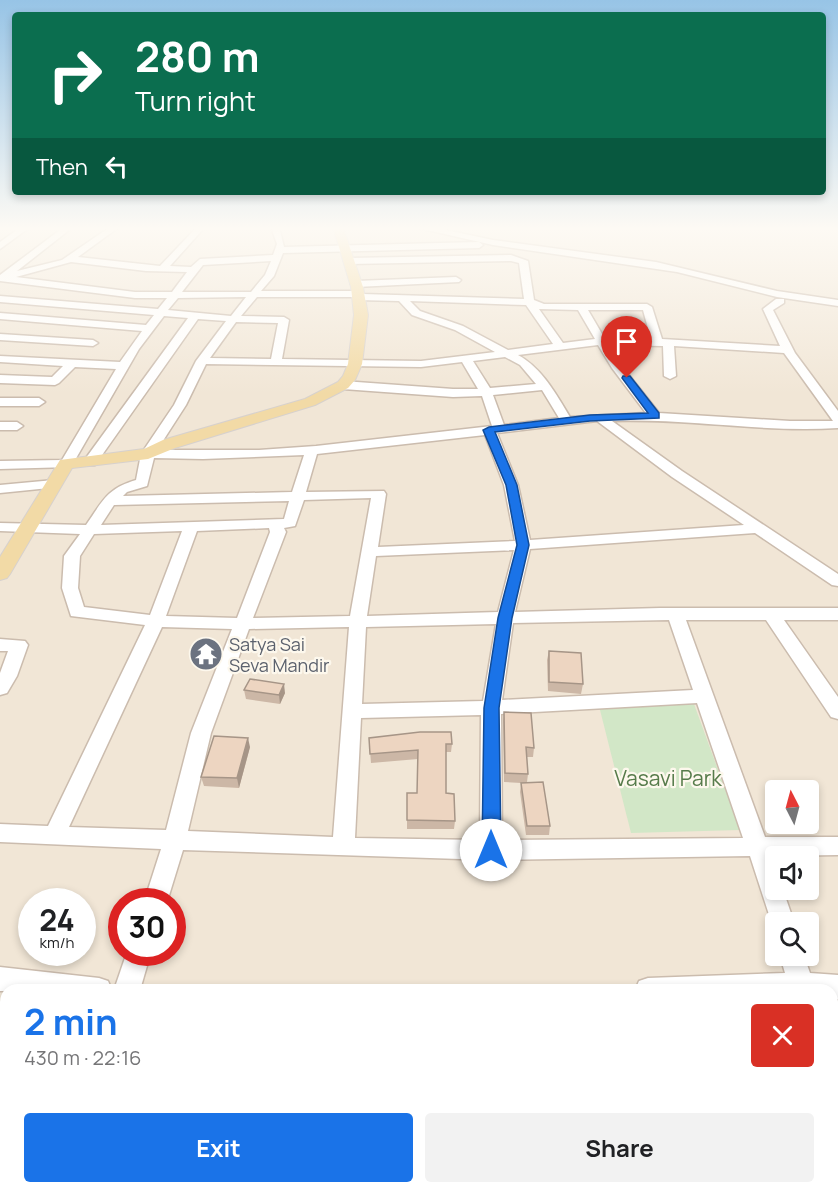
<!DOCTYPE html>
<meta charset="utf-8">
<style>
:root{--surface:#fff;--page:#f2f2f2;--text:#202124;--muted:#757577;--accent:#1a73e8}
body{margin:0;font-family:Manrope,sans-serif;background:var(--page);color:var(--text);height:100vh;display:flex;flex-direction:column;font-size:22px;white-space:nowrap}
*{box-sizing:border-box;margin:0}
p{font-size:20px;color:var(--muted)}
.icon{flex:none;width:33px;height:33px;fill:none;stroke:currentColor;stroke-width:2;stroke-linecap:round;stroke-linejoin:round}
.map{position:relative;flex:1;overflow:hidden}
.drawer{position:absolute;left:0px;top:984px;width:838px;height:210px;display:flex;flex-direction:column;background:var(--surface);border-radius:18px 18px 0 0;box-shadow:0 3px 9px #0003}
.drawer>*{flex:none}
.hud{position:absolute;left:12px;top:12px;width:814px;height:183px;border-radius:6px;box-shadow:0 3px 9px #0003;background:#0b6e4f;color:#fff;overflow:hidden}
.needle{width:39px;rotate:354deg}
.buttons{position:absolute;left:765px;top:780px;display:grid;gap:12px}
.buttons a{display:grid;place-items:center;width:54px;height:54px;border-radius:6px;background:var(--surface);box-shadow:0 3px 9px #0003;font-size:30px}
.speed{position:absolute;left:18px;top:888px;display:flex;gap:12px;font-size:30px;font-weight:700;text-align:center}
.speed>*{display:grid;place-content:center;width:78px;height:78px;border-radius:50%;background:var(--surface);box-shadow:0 3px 9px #0003;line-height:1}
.speed small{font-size:15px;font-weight:400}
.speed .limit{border:9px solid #d22;background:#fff;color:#111}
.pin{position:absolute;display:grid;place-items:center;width:51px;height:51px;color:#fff;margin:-62px -26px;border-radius:50% 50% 50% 0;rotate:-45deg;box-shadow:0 0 6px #0007}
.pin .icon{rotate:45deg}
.me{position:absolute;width:66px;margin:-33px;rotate:0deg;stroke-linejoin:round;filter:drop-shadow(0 0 4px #0008)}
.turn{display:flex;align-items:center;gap:21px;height:126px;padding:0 24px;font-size:27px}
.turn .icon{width:78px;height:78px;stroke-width:2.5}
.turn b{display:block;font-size:42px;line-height:51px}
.then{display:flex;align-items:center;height:57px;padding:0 24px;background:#0003;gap:12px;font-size:22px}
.round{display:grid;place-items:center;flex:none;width:63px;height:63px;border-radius:6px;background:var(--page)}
.head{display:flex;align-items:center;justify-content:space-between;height:102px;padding:0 24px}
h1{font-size:36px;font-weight:700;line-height:45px;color:var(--accent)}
.cta{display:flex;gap:12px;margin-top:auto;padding:12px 24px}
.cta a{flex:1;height:69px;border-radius:6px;background:var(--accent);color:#fff;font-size:24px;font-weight:700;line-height:69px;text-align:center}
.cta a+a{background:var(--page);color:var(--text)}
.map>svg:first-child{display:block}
.residential{fill:#f1e6d6;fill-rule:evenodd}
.green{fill:#d2e7c7}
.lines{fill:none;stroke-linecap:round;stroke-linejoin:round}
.minor-casing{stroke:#cbbcae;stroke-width:3}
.major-casing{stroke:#d7d1cd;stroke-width:2}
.minor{fill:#fff;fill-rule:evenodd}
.major{fill:#f2daa6;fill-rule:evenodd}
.wall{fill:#ccb7a6}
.shaded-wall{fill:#a69587}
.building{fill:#edd5c1;stroke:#a69587;stroke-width:1.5}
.route{fill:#1a73e8;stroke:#114b97;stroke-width:1.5}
.labels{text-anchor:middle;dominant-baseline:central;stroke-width:4.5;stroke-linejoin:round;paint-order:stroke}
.worship-label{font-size:18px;fill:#5b616d;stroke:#fdf8ed;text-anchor:start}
.near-park-label{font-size:21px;fill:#567b4a;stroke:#fdf8ed}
</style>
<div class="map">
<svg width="838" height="1194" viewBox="0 0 838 1194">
<rect width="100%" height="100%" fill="#faf4e7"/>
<!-- residential -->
<path class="residential" d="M0,227H838V1194H0ZM776,790H808V824H776ZM776,856H808V890H776ZM32,902H82V952H32ZM122,902H172V952H122ZM776,922H808V956H776ZM6,990H832V1188H6Z"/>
<!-- green -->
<g class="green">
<path d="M694,704L740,830L631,833L599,706Z"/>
<path d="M0,1007L6,1008V1124H0Z"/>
</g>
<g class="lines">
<!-- minor casing -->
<g class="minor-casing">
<g id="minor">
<path d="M21,227H30L0,249V242Z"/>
<path d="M64,227H73L17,271L62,260L110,227H119L78,257L160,266L197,227H205L170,266L191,267L200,259L273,255L277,244L271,227H279L284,247L479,242L483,245L479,248L283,253L274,276L261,291H358L363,294L524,299L519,263L511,261L349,264L344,261L349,258L511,255L528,261L534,300L544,304H647L652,307L662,339L780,346L763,309L776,299H784V303L773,310L795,353L838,411V428C763,433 688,418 612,421L682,471L838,574V586L832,585L755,533L530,549L515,612L660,608H838V620H784L838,697V719L831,717L766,620H686L765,837H838V855L772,856L776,867V890H783L794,922H776V930H774L750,856L491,860L183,850L167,902H144L161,849L0,842V824L48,826L145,625L71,616L62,588L64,556L80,534L0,531V523L86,525C103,501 106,489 136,480L141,454L174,405L196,361L226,321L198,319L95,465H85L83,462L188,318L164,316L139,349L71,467L0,469V461L62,460L116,369L75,367L59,383L55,385L0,383V375L52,377L63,366L0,362V356L120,362L142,331L0,319V313L146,325L154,315L0,302V296L158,309L167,298H135L0,281V275ZM271,261L265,275L251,292H182L203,265ZM71,262L146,271L187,272L172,292H135L16,277ZM246,297L231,316L168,310L178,298ZM257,297H353L358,300L399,301L412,315L455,330L495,352L421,361L282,359L289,320L284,317L241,316ZM410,301L526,305L553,344L508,350L463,326L420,311ZM539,309L578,310L595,339L563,343ZM588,310H643L651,339H605ZM236,322L278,323L271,359L210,358ZM598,345L612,368L646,413L570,417C556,394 542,368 518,355ZM609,345L663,346L664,376L670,379L676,376L674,346L784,353L833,421H790L659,413L621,365ZM505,357L520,365L536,384L490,388L473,361ZM462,362L478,389H453L343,381L337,385L343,389L453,397L482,396L492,426L316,446L259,450H157L186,405L206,364L421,367ZM542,390L559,418L504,425L493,395ZM597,421L672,477L744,525L530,540L518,485L497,433ZM485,435L504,485L515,541L378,547L386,494L384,491L306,492L317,454ZM304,455L292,492L123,496L127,492L147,486L154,458L203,459ZM371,498L350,616L253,618L286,532L284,528L295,526L304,500ZM289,501L284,519L101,525L114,505ZM269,528L270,532L237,618L166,616L197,531ZM182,531L150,615L84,607L78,588L80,556L94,534ZM514,550L498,612L367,616L376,556ZM669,620L693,690L502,700L513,623ZM496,624L483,701L362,704L366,627ZM162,627L232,629L191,733L166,830L69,827ZM349,627L333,837L188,831L211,733L249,629ZM697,703L743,838L502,840L501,714ZM481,715L480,840L355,838L361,718Z"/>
<path d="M414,227H432L493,240L656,262L777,291L838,300V306L777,297L677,272L493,245Z"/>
<path d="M456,277L461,280L459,282L356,287L351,284L356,281Z"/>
<path d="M0,334L93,340L98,343L93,346L0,340Z"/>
<path d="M0,398H39L45,402L39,406H0Z"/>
<path d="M0,422H17L23,426L17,430H0Z"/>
<path d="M54,480L61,484L59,487L0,493V485Z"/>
<path d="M0,639L25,641L28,645L17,676L7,693L0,695V673L8,651H0Z"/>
<path d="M127,952H151L140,990H114Z"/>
<path d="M780,956H804L810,973L838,975V999H832V990H635L639,981L648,978L785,973Z"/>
<path d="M0,967L99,978L108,981L112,990L0,991Z"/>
<rect x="0" y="1124" width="6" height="28"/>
<rect x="832" y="1151" width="6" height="30"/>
<rect x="310" y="1188" width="30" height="6"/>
<path d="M549,1188H579L580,1194H550Z"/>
<path d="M753,1188H783L785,1194H755Z"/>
</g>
</g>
<!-- major casing -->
<g class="major-casing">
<path id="major" d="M333,227H343L363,287L368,315L362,364L355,380L348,388L315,405L175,448L148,459L72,468L10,574L7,578L0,580V557L60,460L144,449L163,440L305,399L338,382L343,376L348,364L354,315L351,287Z"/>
</g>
<!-- minor -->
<use href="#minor" class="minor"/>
<!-- major -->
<use href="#major" class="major"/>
</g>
<!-- wall -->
<g class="wall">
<path d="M549,651L583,684L581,694L548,691L547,660Z"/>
<path d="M244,690L285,693L280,704L246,699Z"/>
<path d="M504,712L534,748L533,757H527L528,774L527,782L550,826L549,835H526L520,792L521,783L504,782L503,721Z"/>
<path d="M369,738L452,744L451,752H446V793L455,821L454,829H407V793H417L418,759L371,763Z"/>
<path d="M250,747L239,788L204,786L201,777Z"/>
</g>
<!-- shaded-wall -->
<g class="shaded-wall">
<path d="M284,684L285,693L280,704L279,695Z"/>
<path d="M248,738L250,747L239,788L237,778Z"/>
</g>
<!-- building -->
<g class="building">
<path d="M549,651L581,653L583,684L549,682Z"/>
<path d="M250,679L284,684L279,695L244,690Z"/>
<path d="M504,712L531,713L534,748L526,747L528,774L505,773Z"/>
<path d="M420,732H451L452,744H446V793L454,794L455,821L407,820V793H417L418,750L370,754L369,738Z"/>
<path d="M214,736L248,738L237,778L201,777Z"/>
<path d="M543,782L550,826H527L521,783Z"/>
</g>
<!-- sky -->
<linearGradient id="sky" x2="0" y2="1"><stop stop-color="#97c4e6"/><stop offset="0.58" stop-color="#fdfaf4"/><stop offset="1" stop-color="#fdfaf4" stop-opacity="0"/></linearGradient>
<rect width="838" height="394" fill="url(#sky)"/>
<!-- route -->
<path class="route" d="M623,376H630L659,413V418L590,421L495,432L517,485L529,545L512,618L499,708L501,850L498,855L491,858L485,855L482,850L484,708L498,618L517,545L506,485L483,430L489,427L590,415L648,413L622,378Z"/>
<!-- icons -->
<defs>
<g id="temple-disc" transform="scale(1.725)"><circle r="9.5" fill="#6b7280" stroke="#fdf8ed"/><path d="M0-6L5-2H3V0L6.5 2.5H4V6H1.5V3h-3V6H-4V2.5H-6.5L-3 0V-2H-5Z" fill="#fff"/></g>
</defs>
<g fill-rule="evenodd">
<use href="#temple-disc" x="206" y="654"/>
</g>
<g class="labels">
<!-- worship labels -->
<g class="worship-label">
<text x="229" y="644">Satya Sai<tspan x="229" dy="21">Seva Mandir</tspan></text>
</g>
<!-- near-park labels -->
<g class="near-park-label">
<text x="668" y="778">Vasavi Park</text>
</g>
</g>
</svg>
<div class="buttons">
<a><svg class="needle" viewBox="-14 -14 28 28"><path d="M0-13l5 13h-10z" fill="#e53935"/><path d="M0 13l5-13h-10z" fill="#757577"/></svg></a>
<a><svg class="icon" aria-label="sound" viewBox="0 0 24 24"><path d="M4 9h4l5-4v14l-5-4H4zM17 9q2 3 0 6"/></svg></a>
<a><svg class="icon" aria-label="search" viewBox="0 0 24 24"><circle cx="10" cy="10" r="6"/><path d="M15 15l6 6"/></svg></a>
</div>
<div class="speed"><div>24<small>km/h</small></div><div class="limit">30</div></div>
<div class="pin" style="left:627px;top:378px;background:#d93025"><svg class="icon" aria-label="arrive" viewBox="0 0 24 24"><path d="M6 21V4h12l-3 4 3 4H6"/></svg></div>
<svg class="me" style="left:491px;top:850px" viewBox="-20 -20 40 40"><circle r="19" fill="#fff"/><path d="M0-13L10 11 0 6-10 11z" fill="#1a73e8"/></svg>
<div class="hud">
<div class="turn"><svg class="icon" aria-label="right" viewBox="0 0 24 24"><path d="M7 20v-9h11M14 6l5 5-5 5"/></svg><div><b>280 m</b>Turn right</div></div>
<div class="then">Then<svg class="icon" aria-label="left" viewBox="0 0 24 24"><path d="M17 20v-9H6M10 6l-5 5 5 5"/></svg></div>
</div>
<section class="drawer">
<div class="head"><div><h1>2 min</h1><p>430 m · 22:16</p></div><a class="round" style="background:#d93025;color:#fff"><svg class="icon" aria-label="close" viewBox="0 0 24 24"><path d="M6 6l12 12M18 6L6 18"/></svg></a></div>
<div class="cta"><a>Exit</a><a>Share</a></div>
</section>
</div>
